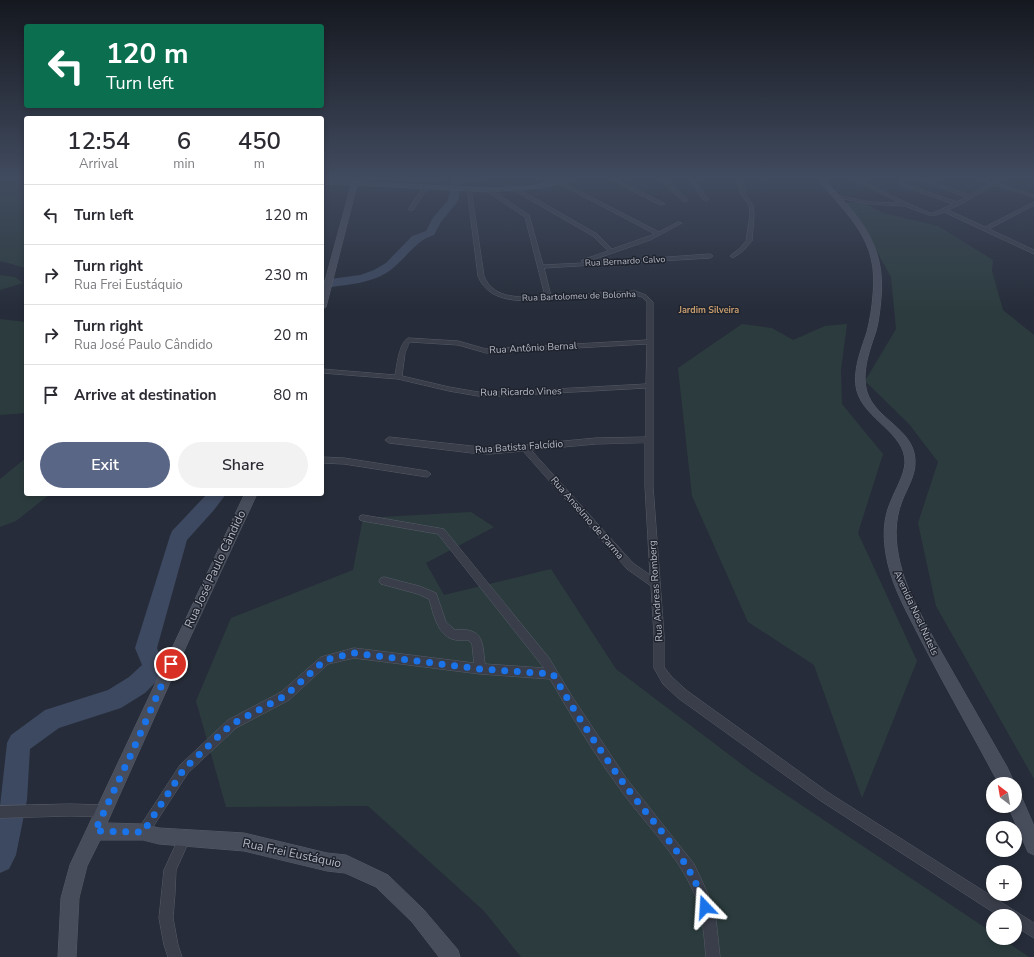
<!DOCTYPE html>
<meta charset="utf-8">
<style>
:root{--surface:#fff;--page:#f2f2f3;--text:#2b2b33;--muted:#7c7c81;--line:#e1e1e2;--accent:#5a6686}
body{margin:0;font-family:"Nunito Sans",sans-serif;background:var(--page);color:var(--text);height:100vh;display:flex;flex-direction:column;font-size:15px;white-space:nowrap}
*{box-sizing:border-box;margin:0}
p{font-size:13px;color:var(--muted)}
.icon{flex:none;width:22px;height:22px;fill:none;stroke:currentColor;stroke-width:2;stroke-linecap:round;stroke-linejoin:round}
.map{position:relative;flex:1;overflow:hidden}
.drawer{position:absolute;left:24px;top:116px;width:300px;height:380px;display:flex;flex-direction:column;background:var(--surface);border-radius:4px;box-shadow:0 2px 6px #0003}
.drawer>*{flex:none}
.banner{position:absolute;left:24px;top:24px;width:300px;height:84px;border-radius:4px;box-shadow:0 2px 6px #0003;background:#0b6e4f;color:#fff;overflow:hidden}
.needle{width:26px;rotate:329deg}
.buttons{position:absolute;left:986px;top:777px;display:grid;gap:8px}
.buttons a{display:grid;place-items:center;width:36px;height:36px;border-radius:50%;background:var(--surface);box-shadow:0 2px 6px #0003;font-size:20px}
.pin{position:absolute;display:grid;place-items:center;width:34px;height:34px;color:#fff;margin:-17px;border:2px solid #fff;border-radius:50%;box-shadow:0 1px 4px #0007}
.me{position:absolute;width:44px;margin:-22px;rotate:340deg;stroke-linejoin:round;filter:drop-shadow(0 0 3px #0008)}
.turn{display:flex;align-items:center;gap:14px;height:84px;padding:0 16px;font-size:18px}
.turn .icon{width:52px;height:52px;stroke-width:2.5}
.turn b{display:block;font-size:28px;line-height:34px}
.eta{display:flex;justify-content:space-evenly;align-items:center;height:68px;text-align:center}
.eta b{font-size:24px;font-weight:600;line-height:28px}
.button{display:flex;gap:8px;margin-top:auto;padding:8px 16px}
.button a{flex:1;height:46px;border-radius:24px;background:var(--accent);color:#fff;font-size:16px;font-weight:600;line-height:46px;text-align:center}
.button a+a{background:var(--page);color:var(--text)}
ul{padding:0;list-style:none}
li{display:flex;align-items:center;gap:12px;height:60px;padding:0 16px;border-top:1px solid var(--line)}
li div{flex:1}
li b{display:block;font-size:15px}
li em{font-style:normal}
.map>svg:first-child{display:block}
.green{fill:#2c3c3e}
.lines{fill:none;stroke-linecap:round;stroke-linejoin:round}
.stream{stroke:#3d4960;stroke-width:2}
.river{fill:#3d4960;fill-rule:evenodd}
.street-casing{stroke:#575c67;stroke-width:1}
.secondary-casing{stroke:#575c67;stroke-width:1}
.street{fill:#393e4a;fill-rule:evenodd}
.secondary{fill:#484d5c;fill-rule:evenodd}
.route{stroke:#1a73e8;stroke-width:7;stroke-dasharray:0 12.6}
.labels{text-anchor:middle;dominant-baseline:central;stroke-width:3;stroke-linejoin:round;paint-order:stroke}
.far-street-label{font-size:9px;fill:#b5b9c5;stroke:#1e232e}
.far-neighbourhood-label{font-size:9px;font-weight:bold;fill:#c79d6e;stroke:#1e232e}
.street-label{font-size:10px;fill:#b5b9c5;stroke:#1e232e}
.near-street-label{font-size:12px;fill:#b5b9c5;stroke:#1e232e}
</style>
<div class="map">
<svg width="1034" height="957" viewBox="0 0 1034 957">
<rect width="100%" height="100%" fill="#262c39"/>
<!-- green -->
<g class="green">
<path d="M0,178H26V268L0,261Z"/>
<path d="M861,201L883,213L938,226L993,260L992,271L1003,310L1034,335V779L936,606L918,523L938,462L909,424L865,381L896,329L891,277L876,250L844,203Z"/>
<path d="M0,275L15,277L23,283L0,290Z"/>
<path d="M0,319L26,322V413L0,415Z"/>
<path d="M742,324L772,328L793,340L825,326L847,324L841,370L842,404L883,454L858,533L917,661L862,798L814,665L748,622L692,496L678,368Z"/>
<path d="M26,458V494H50L16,521L0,527V479Z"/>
<path d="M471,512L494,527L426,563L444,595L551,569L616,669L752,772L993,933V938H1001L1029,957H521L484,911L368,806L226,807L196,701L231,618L353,570L363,518Z"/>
</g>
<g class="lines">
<!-- stream -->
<path class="stream" d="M351,178L457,182"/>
<!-- river -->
<g class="river">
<path d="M457,178H482L480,180L461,183L458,201L441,222L434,235C415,241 408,256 393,268C375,284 345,285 322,288V280L360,275L374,270L386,263L412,236L426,231L432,219L448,200L452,182Z"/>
<path d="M207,494H226L214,510L187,540L157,648L165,668L162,676L145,693L121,708L59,728L30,749L27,800L16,855L9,869L0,873V806L7,743L11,735L45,710L108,690L129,677L142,665L135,648L170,536L172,531Z"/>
</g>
<!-- street casing -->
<g class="street-casing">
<g id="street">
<path d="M608,178H613L665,204L661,205Z"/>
<path d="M659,178H664L687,199V201H683Z"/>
<path d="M689,178H693L708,199V200H704Z"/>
<path d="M737,178H741L745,194L753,205L754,215L752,241L743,251L733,258L730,256L731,255L739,249L746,241L750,215L749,205L741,194Z"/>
<path d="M851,178H856L909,204L930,213H933L953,204L897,184V182L904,178H909L902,183L957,202L966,197L914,178H920L970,195L990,183L976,178H982L993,181L999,178H1004L997,183L1034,195V197L994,185L959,205L948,210L985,227L1034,202V205L989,229L1034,250V254L944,212L936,215H929L905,206L870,204L834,197V196L836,195L870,202L900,203Z"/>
<path d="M560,181L659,232L678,222L682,223L650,240L584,263L710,254L713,256L710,258L544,268L551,296L635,291L646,295L653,302V486L664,636V667L671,676L686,690L829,793L1034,923V938L1015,926V916H999L821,801L678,698L663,684L654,668V636L651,586L627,569L523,451L490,454L472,453L389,443L385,440L389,437L490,448L596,438L646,437V388L501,396H478L449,391L398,379L322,373V369L395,375C397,365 399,343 408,338L458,341L486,349L647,340V302L642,297L635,295L552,299L549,301L546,300C522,301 489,304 478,276L467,188L471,189L484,276C494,301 523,297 545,296L525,217L486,191V189H490L529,215L543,265L584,263L581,261L582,260L608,251L593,236L513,190V188H517L597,234L612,249L655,234L558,183V182ZM410,342L458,345L486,353L647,344L646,384L501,392H478L449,387L402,376L405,353ZM645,443V486L650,575L633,563L531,450L596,444Z"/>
<path d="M424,186L428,187L413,210H409V209Z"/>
<path d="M322,457L344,458L427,471L431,474L427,477L344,464L322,463Z"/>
<path d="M363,515L444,529L549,658L573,698L626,778L694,864L708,894L716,920L720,957H706C704,936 703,915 695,895C678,854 643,822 618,786C593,752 571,715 550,679L480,674L354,658L328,664L289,700L236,728L188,773L147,836L143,838L139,836L137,832L139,828L180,765L228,720L281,692L321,657L354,648L474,663L472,644L468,640C463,640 457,641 452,639C437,634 433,612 429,599L418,594L381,584L379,581L381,578L384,577L419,586L436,593L446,622L455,630C460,630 466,629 471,631C485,635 483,653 485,664L544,668L438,534L363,521L360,520L359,518L360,516Z"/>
<path d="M70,804L105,805L109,807L111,811L109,815L105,817L70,816L0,818V806Z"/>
<path d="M185,831L189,833L191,837L176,870L175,893L173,918L178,945L182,957H168L164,945L159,918L164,870L181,833Z"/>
</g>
</g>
<!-- secondary casing -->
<g class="secondary-casing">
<g id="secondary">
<path d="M567,178H576L565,183L541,188L488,192L357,185L326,307L322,309V292L351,185L322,184V180L488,188L531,186Z"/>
<path d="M817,178H823C858,216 886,243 881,298C880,309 879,320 876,331C870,349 861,372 867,392C876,420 914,429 915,460C916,475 907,488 902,501C894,521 895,542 900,563C906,590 922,616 935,641C959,683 983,725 1007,767L1015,784H999C973,735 945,687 920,638C908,614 894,590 888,564C883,542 882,521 891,501C896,488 904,476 905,463C906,433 865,420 857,391C852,372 861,350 867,332C870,320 872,308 873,295C879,239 849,218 817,178Z"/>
<path d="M245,494H257L189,640L107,823L143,824L159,828L244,833L327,853L346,855L388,875L424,910L458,950L460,957H439L412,922L376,887L345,873L327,871L244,851L159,844L143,840H100L87,866L79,898L76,957H58L61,898L70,865Z"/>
<path d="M1015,794L1021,796L1034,826V855L1028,852L1008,806H1015Z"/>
</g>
</g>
<!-- street -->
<use href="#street" class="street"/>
<!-- secondary -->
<use href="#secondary" class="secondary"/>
</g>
<!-- sky -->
<linearGradient id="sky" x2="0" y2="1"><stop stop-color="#15181f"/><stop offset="0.57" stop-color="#414b5f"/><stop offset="1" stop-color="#414b5f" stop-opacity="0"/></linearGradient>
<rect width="1034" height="312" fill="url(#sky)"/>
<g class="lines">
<!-- route -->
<path class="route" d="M171,664L133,750L95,831L143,832L184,769L222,733L232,724L285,696L325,660L354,653L480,669L553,674C574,711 597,746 622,781C651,822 691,858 705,907"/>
</g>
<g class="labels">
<!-- far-street labels -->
<g class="far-street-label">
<text transform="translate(625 261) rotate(-3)">Rua Bernardo Calvo</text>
<text transform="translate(579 296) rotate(-2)">Rua Bartolomeu de Bolonha</text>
</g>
<!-- far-neighbourhood labels -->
<g class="far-neighbourhood-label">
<text x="709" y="310">Jardim Silveira</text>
</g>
<!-- street labels -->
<g class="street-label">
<text transform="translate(533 348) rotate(-3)">Rua Antônio Bernal</text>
<text transform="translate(521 392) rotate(-1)">Rua Ricardo Vines</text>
<text transform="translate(519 447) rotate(-4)">Rua Batista Falcídio</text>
<text transform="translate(587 518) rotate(49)">Rua Anselmo de Parma</text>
<text transform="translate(656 591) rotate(-94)">Rua Andreas Romberg</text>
<text transform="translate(916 613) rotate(65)">Avenida Noel Nutels</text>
</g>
<!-- near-street labels -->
<g class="near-street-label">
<text transform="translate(215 569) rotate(-65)">Rua José Paulo Cândido</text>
<text transform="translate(292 853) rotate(12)">Rua Frei Eustáquio</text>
</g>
</g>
</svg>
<div class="buttons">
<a><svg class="needle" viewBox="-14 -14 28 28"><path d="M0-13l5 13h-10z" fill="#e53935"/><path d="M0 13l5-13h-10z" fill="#7c7c81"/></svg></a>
<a><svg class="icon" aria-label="search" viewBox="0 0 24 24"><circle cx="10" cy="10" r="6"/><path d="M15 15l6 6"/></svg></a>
<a>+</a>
<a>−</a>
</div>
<div class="pin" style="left:171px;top:664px;background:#d93025"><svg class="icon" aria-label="arrive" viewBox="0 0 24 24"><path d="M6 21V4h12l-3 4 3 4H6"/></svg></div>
<svg class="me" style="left:705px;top:907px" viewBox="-20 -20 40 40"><path d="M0-17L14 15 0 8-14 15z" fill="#1a73e8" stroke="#fff" stroke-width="4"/></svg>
<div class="banner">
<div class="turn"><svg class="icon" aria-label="left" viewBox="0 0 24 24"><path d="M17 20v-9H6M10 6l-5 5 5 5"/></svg><div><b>120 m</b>Turn left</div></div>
</div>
<section class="drawer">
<div class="eta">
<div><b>12:54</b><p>Arrival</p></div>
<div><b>6</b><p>min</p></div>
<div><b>450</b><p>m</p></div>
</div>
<ul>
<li><svg class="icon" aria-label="left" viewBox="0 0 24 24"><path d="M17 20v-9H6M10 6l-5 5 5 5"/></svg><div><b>Turn left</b></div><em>120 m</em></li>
<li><svg class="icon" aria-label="right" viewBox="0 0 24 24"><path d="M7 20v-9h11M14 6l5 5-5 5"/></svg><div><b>Turn right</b><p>Rua Frei Eustáquio</p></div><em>230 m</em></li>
<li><svg class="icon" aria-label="right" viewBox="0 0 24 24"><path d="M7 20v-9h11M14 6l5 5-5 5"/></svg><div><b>Turn right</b><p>Rua José Paulo Cândido</p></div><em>20 m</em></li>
<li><svg class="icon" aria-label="arrive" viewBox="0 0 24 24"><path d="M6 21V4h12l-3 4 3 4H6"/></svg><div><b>Arrive at destination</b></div><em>80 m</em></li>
</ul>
<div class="button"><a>Exit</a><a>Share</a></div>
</section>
</div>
